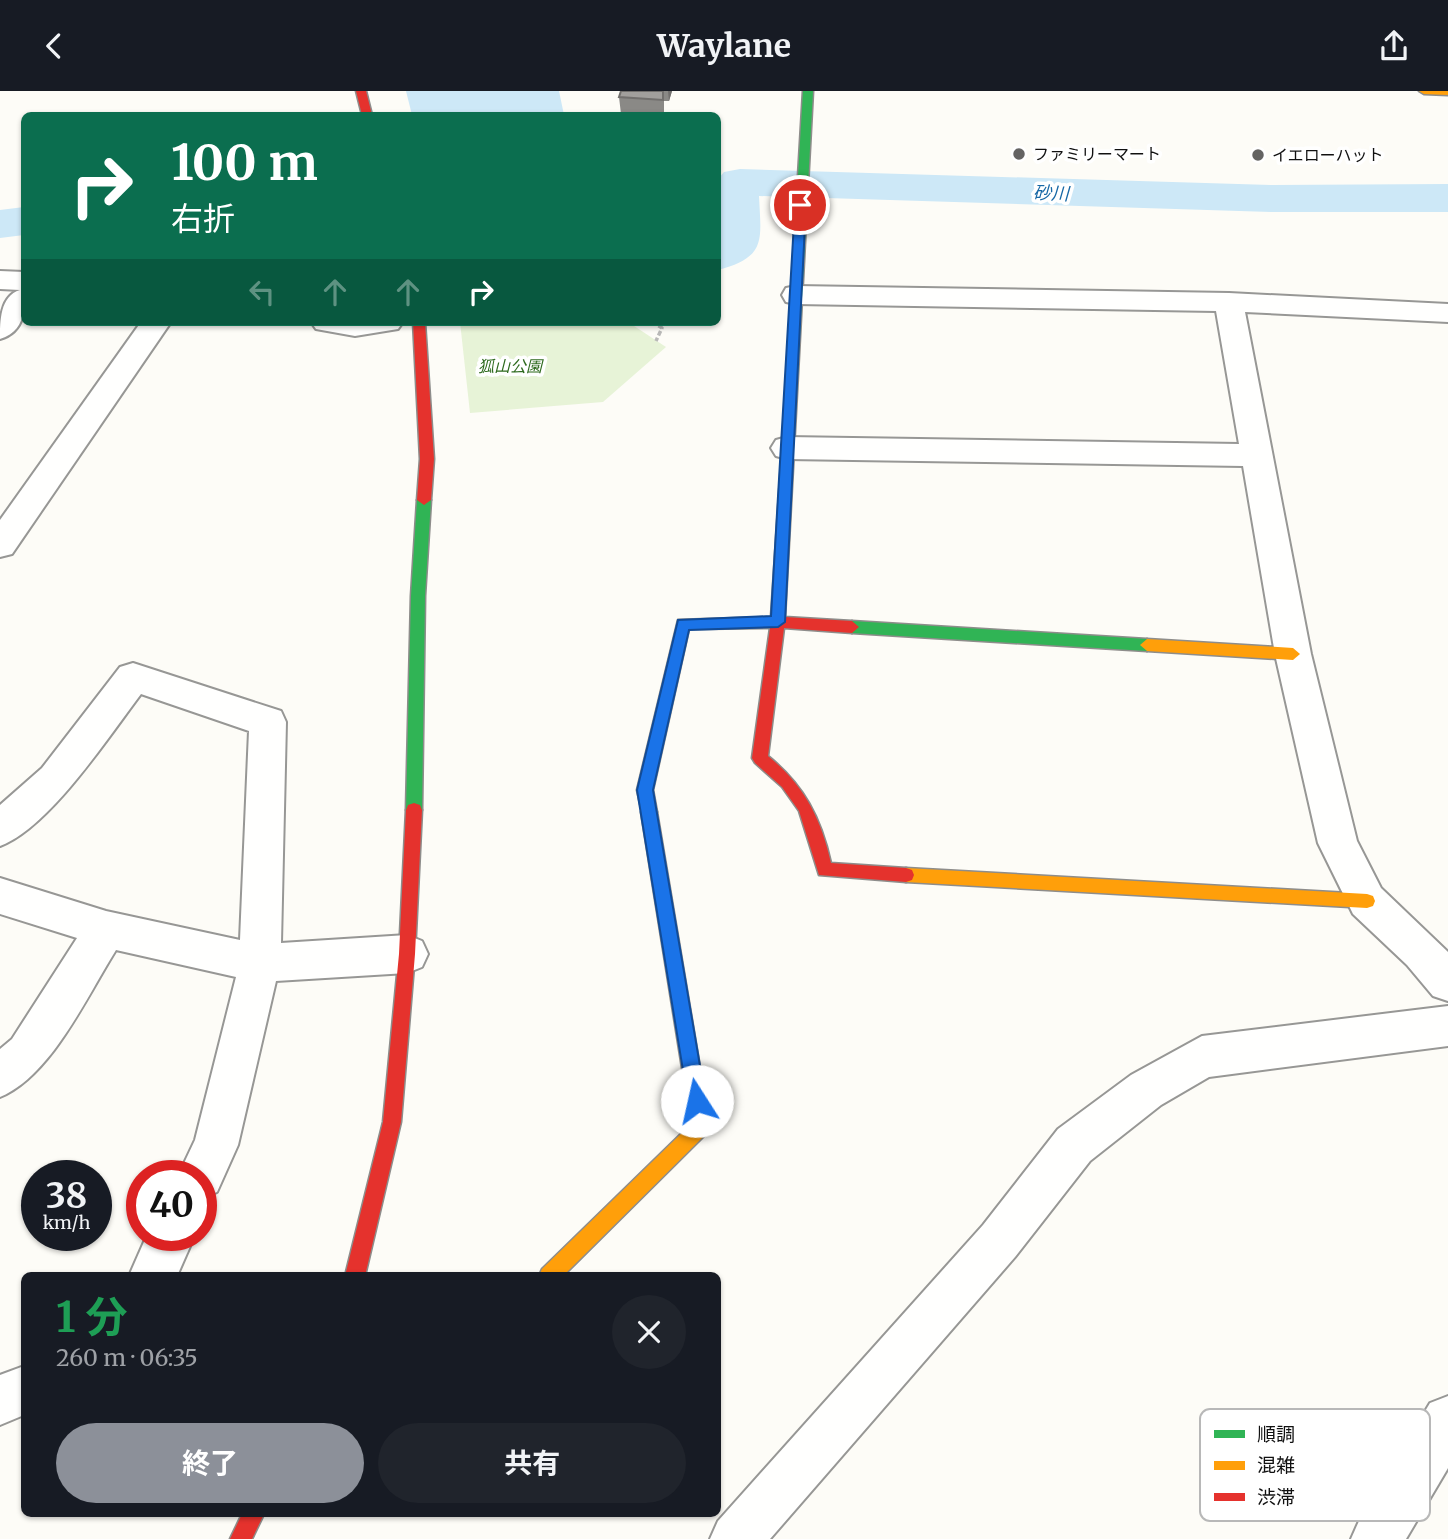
<!DOCTYPE html>
<html lang="ja">
<meta charset="utf-8">
<style>
:root{--surface:#171b24;--page:#20242c;--text:#f1f3f6;--muted:#9ea1a6;--accent:#8c9099}
body{margin:0;font-family:Merriweather,"Noto Sans JP",serif;background:var(--page);color:var(--text);height:100vh;display:flex;flex-direction:column;font-size:26px;white-space:nowrap}
*{box-sizing:border-box;margin:0}
p{font-size:23px;color:var(--muted)}
.icon{flex:none;width:38px;height:38px;fill:none;stroke:currentColor;stroke-width:2;stroke-linecap:round;stroke-linejoin:round}
.map{position:relative;flex:1;overflow:hidden}
.side{position:absolute;left:21px;top:1181px;width:700px;height:245px;display:flex;flex-direction:column;background:var(--surface);border-radius:10px;box-shadow:0 2px 5px #0004}
.side>*{flex:none}
.hud{position:absolute;left:21px;top:21px;width:700px;height:214px;border-radius:10px;box-shadow:0 2px 5px #0004;background:#0b6e4f;color:#fff;overflow:hidden}
.speed{position:absolute;left:21px;top:1069px;display:flex;gap:14px;font-size:35px;font-weight:700;text-align:center}
.speed>*{display:grid;place-content:center;width:91px;height:91px;border-radius:50%;background:var(--surface);box-shadow:0 2px 5px #0004;line-height:1}
.speed small{font-size:18px;font-weight:400}
.speed .limit{border:10px solid #d22;background:#fff;color:#111}
.pin{position:absolute;display:grid;place-items:center;width:60px;height:60px;color:#fff;margin:-30px;border:4px solid #fff;border-radius:50%;box-shadow:0 2px 7px #0007}
.me{position:absolute;width:77px;margin:-38px;rotate:350deg;stroke-linejoin:round;filter:drop-shadow(0 0 5px #0008)}
.turn{display:flex;align-items:center;gap:24px;height:147px;padding:0 35px;font-size:32px}
.turn .icon{width:91px;height:91px;stroke-width:2.5}
.turn b{display:block;font-size:49px;line-height:60px}
.lanes{display:flex;align-items:center;height:66px;padding:0 35px;background:#0003;justify-content:center;gap:35px;direction:ltr}
.lanes .off{opacity:.35}
.round{display:grid;place-items:center;flex:none;width:74px;height:74px;border-radius:37px;background:var(--page)}
.head{display:flex;align-items:center;justify-content:space-between;height:119px;padding:0 35px}
h1{font-size:42px;font-weight:700;line-height:52px;color:#1e9e55}
.primary-button{display:flex;gap:14px;margin-top:auto;padding:14px 35px}
.primary-button a{flex:1;height:80px;border-radius:42px;background:var(--accent);color:#fff;font-size:28px;font-weight:700;line-height:80px;text-align:center}
.primary-button a+a{background:var(--page);color:var(--text)}
header{display:flex;justify-content:space-between;align-items:center;height:91px;padding:0 35px;background:var(--surface);font-size:32px;font-weight:700}
.map>svg:first-child{display:block}
.green{fill:#e7f3d7}
.water{fill:#cde8f7}
.lines{fill:none;stroke-linecap:round;stroke-linejoin:round}
.river{fill:#cde8f7;fill-rule:evenodd}
.street-casing{stroke:#979795;stroke-width:4}
.fast-casing{stroke:#8e8d8b;stroke-width:3}
.slow-casing{stroke:#8e8d8b;stroke-width:3}
.jam-casing{stroke:#8e8d8b;stroke-width:3}
.path{stroke:#b9b9b8;stroke-width:3.5;stroke-dasharray:5 2.5;stroke-linecap:butt}
.street{fill:#fffffe;fill-rule:evenodd}
.fast{fill:#30b455;fill-rule:evenodd}
.slow{fill:#ff9f0a;fill-rule:evenodd}
.jam{fill:#e5322d;fill-rule:evenodd}
.wall{fill:#8a8986}
.shaded-wall{fill:#716f6d}
.building{fill:#a19f9c;stroke:#716f6d;stroke-width:2}
.route{fill:#1a73e8;stroke:#114b97;stroke-width:2}
.poi-dot{fill:#646362;stroke:#fff;stroke-width:2.5}
.labels{text-anchor:middle;dominant-baseline:central;stroke-width:7;stroke-linejoin:round;paint-order:stroke}
.far-poi-label{font-size:16px;fill:#111;stroke:#fff;text-anchor:start}
.far-park-label{font-size:16px;font-style:italic;fill:#2f6b1f;stroke:#fff}
.far-water-label{font-size:18px;font-style:italic;fill:#1768a6;stroke:#fff}
.key{fill:#fff;stroke:#b8b8b8;stroke-width:2}
.key-label{font-size:19px;fill:#111}
</style>
<header><svg class="icon" aria-label="back" viewBox="0 0 24 24"><path d="M15 5l-7 7 7 7"/></svg>Waylane<svg class="icon" aria-label="share" viewBox="0 0 24 24"><path d="M12 15V3M7 8l5-5 5 5M5 13v7h14v-7"/></svg></header>
<div class="map">
<svg width="1448" height="1448" viewBox="0 0 1448 1448">
<rect width="100%" height="100%" fill="#fdfcf7"/>
<!-- green -->
<path class="green" d="M460,231H628L666,256L603,311L470,322Z"/>
<!-- water -->
<path class="water" d="M406,0H559L564,24H412Z"/>
<g class="lines">
<!-- river -->
<g class="river">
<path d="M740,78L1271,94L1448,93V121H1271L759,105C761,149 767,166 718,179V88L724,81Z"/>
<path d="M24,116V144L0,147V119Z"/>
</g>
<!-- street casing -->
<g class="street-casing">
<g id="street">
<path d="M0,180L24,181C24,206 31,239 0,248C0,230 0,205 20,199L0,198Z"/>
<path d="M796,195L1229,202L1448,213V231L1245,221L1311,563L1357,750L1381,797L1448,861V910L1433,905L1407,874L1353,823L1318,752L1275,563L1243,375L787,368L776,365L771,357L776,349L787,346L1239,353L1216,220L796,213L786,211L782,204L786,197Z"/>
<path d="M141,231H171L12,463L0,466V429Z"/>
<path d="M311,231H403L398,238L355,245L316,238Z"/>
<path d="M133,572L281,620L286,631L281,852L407,844L422,850L428,863L422,876L407,882L276,890L238,1054L217,1101L201,1108V1085H178L195,1049L236,886L116,859C87,905 51,985 0,1006V958L12,948L77,847L0,823V787L106,820L240,849L249,640L141,603C109,645 49,737 0,755V714L42,677L120,576Z"/>
<path d="M1448,915V955L1209,986L1161,1014L1090,1070L1015,1166L770,1448H710L718,1430L983,1134L1058,1038L1131,984L1202,945Z"/>
<path d="M147,1144H195L177,1185H129Z"/>
<path d="M24,1275V1324L0,1334V1284Z"/>
<path d="M1448,1305V1377L1406,1448H1351L1359,1430L1430,1312Z"/>
</g>
</g>
<!-- fast casing -->
<g class="fast-casing">
<g id="fast">
<path d="M803,0H813L794,358L788,363L782,358Z"/>
<path d="M424,404L431,409L425,505L422,719L420,724H408L406,719L411,505L417,409Z"/>
<path d="M852,530L1147,548L1154,554L1147,560L852,542L845,536Z"/>
</g>
</g>
<!-- slow casing -->
<g class="slow-casing">
<g id="slow">
<path d="M1419,0H1448V4L1424,3Z"/>
<path d="M1147,548L1293,557L1300,563L1293,569L1147,560L1140,554Z"/>
<path d="M649,714L655,716L657,721L710,1036L707,1042L563,1185H539L542,1178L691,1033L641,721L643,716Z"/>
<path d="M906,777L1367,803L1373,805L1375,810L1373,815L1367,817L906,791L900,789L898,784L900,779Z"/>
</g>
</g>
<!-- jam casing -->
<g class="jam-casing">
<g id="jam">
<path d="M356,0H366L372,24H362Z"/>
<path d="M413,231H425L434,368L431,409L424,414L417,409L420,368Z"/>
<path d="M788,353L794,358L785,526L852,530L859,536L852,542L784,537L768,665C804,694 821,727 831,772L906,777L912,779L914,784L912,789L906,791L819,784L799,720L782,696L755,672L752,667L770,537L689,538L653,699L657,721L655,726L649,728L643,726L637,699L678,529L771,526L782,358Z"/>
<path d="M414,712L420,714L422,719L415,863L401,1031L365,1185H345L383,1031L399,863L406,719L408,714Z"/>
<path d="M242,1423H264L252,1448H230Z"/>
</g>
</g>
<!-- path -->
<path class="path" d="M652,231L662,237L656,250"/>
<!-- street -->
<use href="#street" class="street"/>
<!-- fast -->
<use href="#fast" class="fast"/>
<!-- slow -->
<use href="#slow" class="slow"/>
<!-- jam -->
<use href="#jam" class="jam"/>
</g>
<!-- wall -->
<path class="wall" d="M621,0H672L669,10H664V24L621,23L619,6Z"/>
<!-- shaded-wall -->
<path class="shaded-wall" d="M668,0H672L669,10Z"/>
<!-- building -->
<path class="building" d="M621,0H663V9L619,6Z"/>
<!-- route -->
<path class="route" d="M800,111L806,114L785,531L778,536L689,539L653,699L706,1010L703,1016L697,1019L691,1016L688,1010L637,699L678,529L771,525L795,114Z"/>
<!-- markers -->
<g class="poi-dot">
<circle cx="1019" cy="63" r="7"/>
<circle cx="1258" cy="64" r="7"/>
</g>
<g class="labels">
<!-- far-poi labels -->
<g class="far-poi-label">
<text x="1033" y="63">ファミリーマート</text>
<text x="1272" y="64">イエローハット</text>
</g>
<!-- far-park labels -->
<g class="far-park-label">
<text x="510" y="275">狐山公園</text>
</g>
<!-- far-water labels -->
<g class="far-water-label">
<text transform="translate(1051 102) rotate(2)">砂川</text>
</g>
</g>
<!-- legend -->
<rect x="1200" y="1318" width="230" height="112" rx="10" class="key"/>
<rect x="1214" y="1339" width="31" height="8" fill="#30b455"/>
<rect x="1214" y="1370" width="31" height="9" fill="#ff9f0a"/>
<rect x="1214" y="1402" width="31" height="8" fill="#e5322d"/>
<g class="key-label">
<text x="1257" y="1350">順調</text>
<text x="1257" y="1381">混雑</text>
<text x="1257" y="1413">渋滞</text>
</g>
</svg>
<div class="speed"><div>38<small>km/h</small></div><div class="limit">40</div></div>
<div class="pin" style="left:800px;top:114px;background:#d93025"><svg class="icon" aria-label="arrive" viewBox="0 0 24 24"><path d="M6 21V4h12l-3 4 3 4H6"/></svg></div>
<svg class="me" style="left:697px;top:1010px" viewBox="-20 -20 40 40"><circle r="19" fill="#fff"/><path d="M0-13L10 11 0 6-10 11z" fill="#1a73e8"/></svg>
<div class="hud">
<div class="turn"><svg class="icon" aria-label="right" viewBox="0 0 24 24"><path d="M7 20v-9h11M14 6l5 5-5 5"/></svg><div><b>100 m</b>右折</div></div>
<div class="lanes"><svg class="icon off" aria-label="left" viewBox="0 0 24 24"><path d="M17 20v-9H6M10 6l-5 5 5 5"/></svg><svg class="icon off" aria-label="ahead" viewBox="0 0 24 24"><path d="M12 20V5M6 11l6-6 6 6"/></svg><svg class="icon off" aria-label="ahead" viewBox="0 0 24 24"><path d="M12 20V5M6 11l6-6 6 6"/></svg><svg class="icon" aria-label="right" viewBox="0 0 24 24"><path d="M7 20v-9h11M14 6l5 5-5 5"/></svg></div>
</div>
<section class="side">
<div class="head"><div><h1>1 分</h1><p>260 m · 06:35</p></div><a class="round"><svg class="icon" aria-label="close" viewBox="0 0 24 24"><path d="M6 6l12 12M18 6L6 18"/></svg></a></div>
<div class="primary-button"><a>終了</a><a>共有</a></div>
</section>
</div>
